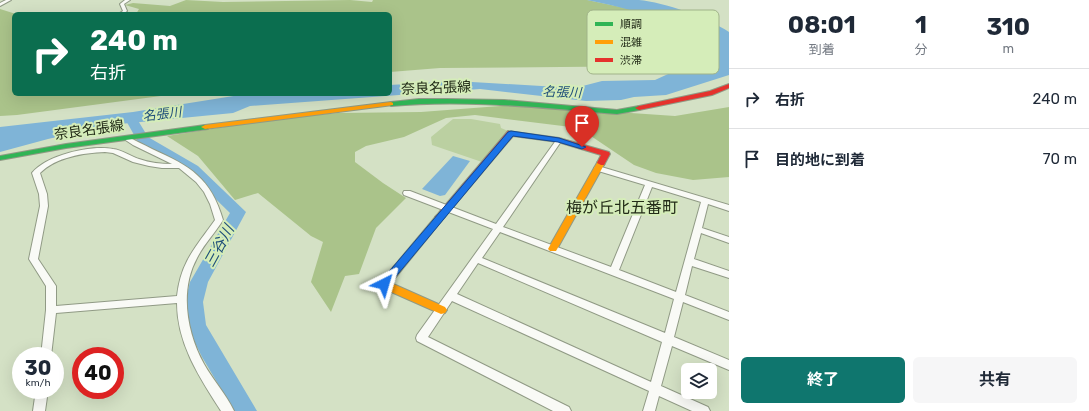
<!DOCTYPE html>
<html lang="ja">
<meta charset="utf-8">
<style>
:root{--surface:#fff;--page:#f6f6f7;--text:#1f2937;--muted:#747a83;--line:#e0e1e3;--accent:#0f766e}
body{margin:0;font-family:Rubik,"Noto Sans JP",sans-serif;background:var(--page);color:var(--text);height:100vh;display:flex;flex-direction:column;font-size:15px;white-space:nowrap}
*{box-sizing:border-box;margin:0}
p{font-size:13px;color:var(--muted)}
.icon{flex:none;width:22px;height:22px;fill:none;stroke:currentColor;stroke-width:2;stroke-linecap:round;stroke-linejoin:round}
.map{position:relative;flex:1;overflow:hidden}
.details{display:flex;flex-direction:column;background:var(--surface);width:360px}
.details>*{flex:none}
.top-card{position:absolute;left:12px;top:12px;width:380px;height:84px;border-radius:6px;box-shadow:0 4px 16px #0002;background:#0b6e4f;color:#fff;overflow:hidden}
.buttons{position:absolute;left:681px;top:363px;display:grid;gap:8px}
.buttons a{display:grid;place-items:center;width:36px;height:36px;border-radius:6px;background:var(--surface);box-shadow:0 4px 16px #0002;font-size:20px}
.speed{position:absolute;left:12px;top:347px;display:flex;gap:8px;font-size:20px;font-weight:700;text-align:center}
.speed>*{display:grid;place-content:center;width:52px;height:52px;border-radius:50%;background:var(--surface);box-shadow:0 4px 16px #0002;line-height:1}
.speed small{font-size:10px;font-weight:400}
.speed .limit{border:6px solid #d22;background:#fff;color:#111}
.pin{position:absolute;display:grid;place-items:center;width:34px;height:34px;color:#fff;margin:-41px -17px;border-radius:50% 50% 50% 0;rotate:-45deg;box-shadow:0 0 4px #0007}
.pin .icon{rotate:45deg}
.me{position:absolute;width:44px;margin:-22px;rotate:40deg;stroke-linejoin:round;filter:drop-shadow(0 0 3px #0008)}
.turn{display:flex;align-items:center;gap:14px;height:84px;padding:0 12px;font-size:18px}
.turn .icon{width:52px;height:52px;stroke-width:2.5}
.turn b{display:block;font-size:28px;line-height:34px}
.eta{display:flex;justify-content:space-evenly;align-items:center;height:68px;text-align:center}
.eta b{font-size:24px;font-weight:700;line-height:28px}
.primary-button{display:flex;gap:8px;margin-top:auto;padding:8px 12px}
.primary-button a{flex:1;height:46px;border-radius:6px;background:var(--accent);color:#fff;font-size:16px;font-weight:700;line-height:46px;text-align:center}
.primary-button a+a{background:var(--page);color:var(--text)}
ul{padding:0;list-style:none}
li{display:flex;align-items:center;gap:12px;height:60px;padding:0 12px;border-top:1px solid var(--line)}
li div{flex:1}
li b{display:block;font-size:15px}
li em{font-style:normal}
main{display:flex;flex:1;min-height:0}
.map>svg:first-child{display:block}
.green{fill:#bbd0a1}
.forest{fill:#aac38a}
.water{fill:#7fb4d7}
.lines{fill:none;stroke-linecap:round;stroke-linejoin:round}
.river{fill:#7fb4d7;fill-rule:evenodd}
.street-casing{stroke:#909a85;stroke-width:2}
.fast-casing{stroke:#909a85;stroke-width:2}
.slow-casing{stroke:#909a85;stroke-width:2}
.jam-casing{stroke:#909a85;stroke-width:2}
.street{fill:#f9faf6;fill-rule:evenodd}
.fast{fill:#30b455;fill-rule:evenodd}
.slow{fill:#ff9f0a;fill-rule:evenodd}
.jam{fill:#e5322d;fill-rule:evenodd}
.route{fill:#1a73e8;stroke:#114b97}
.labels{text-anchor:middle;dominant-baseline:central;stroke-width:4;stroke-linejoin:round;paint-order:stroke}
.far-water-label{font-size:13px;font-style:italic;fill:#1f4f7a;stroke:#d5edb9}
.street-label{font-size:14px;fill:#232c18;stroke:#d5edb9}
.water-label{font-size:15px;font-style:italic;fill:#1f4f7a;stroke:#d5edb9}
.quarter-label{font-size:16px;fill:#232c18;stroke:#d5edb9}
.key{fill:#d5edb9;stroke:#a0b389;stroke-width:1}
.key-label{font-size:11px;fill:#232c18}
</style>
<main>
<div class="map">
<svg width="729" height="411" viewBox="0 0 729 411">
<rect width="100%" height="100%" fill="#d4e1c5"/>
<!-- green -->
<path class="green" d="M453,119H471L500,124L501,128L508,131L482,162L432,145L431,137Z"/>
<!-- forest -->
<g class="forest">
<path d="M186,0L223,2L350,0L372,2L373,0H587L635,10L677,26L708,46L709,55L666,66L440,68L390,72V14H136L139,9L125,5L133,3L170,6Z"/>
<path d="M0,9L16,14H14V94H176L17,115L0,116Z"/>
<path d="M514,105L675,116L729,107V177L693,180L656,173L634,165L579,128L475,115L446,118L404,137L366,146L355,152V162L383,183L406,198L376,228L359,274L345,276L331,312L311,282L323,242L311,236L258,193L235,200L198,156L167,136L282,118L338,113L421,112Z"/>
</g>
<!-- water -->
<g class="water">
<path d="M587,0C604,0 622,0 639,0C664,2 708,18 729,32V75L666,95L634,97L621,100L586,101L480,89L250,106L233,113L110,125L48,139L0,152V127L133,112L246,94H390V85L455,81L575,88L602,81L655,80L679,69L696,67L706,62L709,55L708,46C670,19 632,9 587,0Z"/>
<path d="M453,156L470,161L445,195L440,196L422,189Z"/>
</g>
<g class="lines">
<!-- river -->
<path class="river" d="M130,113L134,114L148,137L198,166L246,212L208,282L203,302L206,325L257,411H234L202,357L186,325L185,302L190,282L230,213L188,172L138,142L124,117Z"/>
<!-- street casing -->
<g class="street-casing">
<g id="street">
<path d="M6,0H11L0,6V3Z"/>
<path d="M125,0H130L124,4L127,11L123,14H118L123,11L120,4Z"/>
<path d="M127,137C135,140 144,145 152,149C190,166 211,178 223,220C215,233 204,244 197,258C179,291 187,333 204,364C213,380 226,394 234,411H221C200,378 177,344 177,303L56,313L51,356H41L46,310V286L29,259L40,206L39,194L32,173C47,155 90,145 113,149C122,150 130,156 139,159C150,163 161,164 172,164L133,145L124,139ZM105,152L113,153L133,162L149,166L162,168H179L196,182L204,192L210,204L215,220C196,247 181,261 177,296L56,306V286L38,259L48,206L47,194L40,173C56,157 83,153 105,152Z"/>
<path d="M559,138L562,140L503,227L611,267L645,185L595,170L594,168L598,166L729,205V211L708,204L702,228L729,237V243L701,233L694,259L729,271V278L692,266L685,295L729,312V320L683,302L674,337L729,360V370L672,346L661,386L708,407L710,411H692L659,396L655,411H643L649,391L452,301L428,337L569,407L571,411H553L417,341L416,338L417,335L493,229L404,195L403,193L404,191H410L496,224L557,139ZM652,187L701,202L676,292L619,270ZM500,232L674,299L665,333L482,258ZM478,263L662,342L651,382L457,294Z"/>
<path d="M36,390H48L45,411H33Z"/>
</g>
</g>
<!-- fast casing -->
<g class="fast-casing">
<g id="fast">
<path d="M419,99H447L504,100L617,110L639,106L643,108L639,110L617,114C541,108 467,99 391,106L388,104L391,102Z"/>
<path d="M205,125L209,127L208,129L66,148L0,160V156L66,144Z"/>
</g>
</g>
<!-- slow casing -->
<g class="slow-casing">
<g id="slow">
<path d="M391,102L393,103V105L205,129L201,127L205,125Z"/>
<path d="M598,161H604L605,163L556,251H550L548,249Z"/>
<path d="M440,214L443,215L445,217L443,219L391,283L445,307L447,310L445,313L441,314L380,287L379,284L437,215Z"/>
</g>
</g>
<!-- jam casing -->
<g class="jam-casing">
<g id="jam">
<path d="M729,84V88L712,95L639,110L635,108L639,106L710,91Z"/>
<path d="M508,131L559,138L609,152L610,154L604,165H601L597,163L601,155L558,142L513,136L443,219H437L435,217L437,215Z"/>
</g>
</g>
<!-- street -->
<use href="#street" class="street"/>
<!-- fast -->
<use href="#fast" class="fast"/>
<!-- slow -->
<use href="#slow" class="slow"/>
<!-- jam -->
<use href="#jam" class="jam"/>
</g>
<!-- route -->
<path class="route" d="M511,131L559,138L586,147L582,149L558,142L513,136L388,286H381L379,284L381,281L508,132Z"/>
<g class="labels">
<!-- far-water labels -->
<g class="far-water-label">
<text transform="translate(562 92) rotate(2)">名張川</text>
<text transform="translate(162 114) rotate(-7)">名張川</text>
</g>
<!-- street labels -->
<g class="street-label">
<text transform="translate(436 88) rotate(-2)">奈良名張線</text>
<text transform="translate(89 130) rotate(-8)">奈良名張線</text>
</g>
<!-- water labels -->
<g class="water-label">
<text transform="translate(219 246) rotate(-61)">三谷川</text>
</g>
<!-- quarter labels -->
<g class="quarter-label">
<text x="622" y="207">梅が丘北五番町</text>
</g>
</g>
<!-- legend -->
<rect x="587" y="10" width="132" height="64" rx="6" class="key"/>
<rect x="595" y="22" width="18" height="4" fill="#30b455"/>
<rect x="595" y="40" width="18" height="4" fill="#ff9f0a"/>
<rect x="595" y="58" width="18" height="4" fill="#e5322d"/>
<g class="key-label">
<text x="620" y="28">順調</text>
<text x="620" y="46">混雑</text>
<text x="620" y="64">渋滞</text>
</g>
</svg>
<div class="buttons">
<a><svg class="icon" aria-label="layers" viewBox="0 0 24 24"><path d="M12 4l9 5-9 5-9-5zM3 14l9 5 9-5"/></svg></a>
</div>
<div class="speed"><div>30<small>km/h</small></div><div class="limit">40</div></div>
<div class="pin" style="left:582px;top:147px;background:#d93025"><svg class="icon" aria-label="arrive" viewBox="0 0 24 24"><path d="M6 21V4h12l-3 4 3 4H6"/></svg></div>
<svg class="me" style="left:384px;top:284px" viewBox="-20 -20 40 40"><path d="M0-17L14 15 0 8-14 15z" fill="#1a73e8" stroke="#fff" stroke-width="4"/></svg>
<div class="top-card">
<div class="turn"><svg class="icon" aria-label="right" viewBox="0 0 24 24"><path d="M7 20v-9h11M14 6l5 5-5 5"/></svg><div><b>240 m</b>右折</div></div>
</div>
</div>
<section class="details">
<div class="eta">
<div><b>08:01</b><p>到着</p></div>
<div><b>1</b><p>分</p></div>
<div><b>310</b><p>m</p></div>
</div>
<ul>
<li><svg class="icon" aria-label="right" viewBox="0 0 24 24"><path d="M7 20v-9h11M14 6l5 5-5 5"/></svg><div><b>右折</b></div><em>240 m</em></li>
<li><svg class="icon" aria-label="arrive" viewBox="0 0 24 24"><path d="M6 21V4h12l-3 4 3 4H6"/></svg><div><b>目的地に到着</b></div><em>70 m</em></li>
</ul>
<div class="primary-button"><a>終了</a><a>共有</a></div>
</section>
</main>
